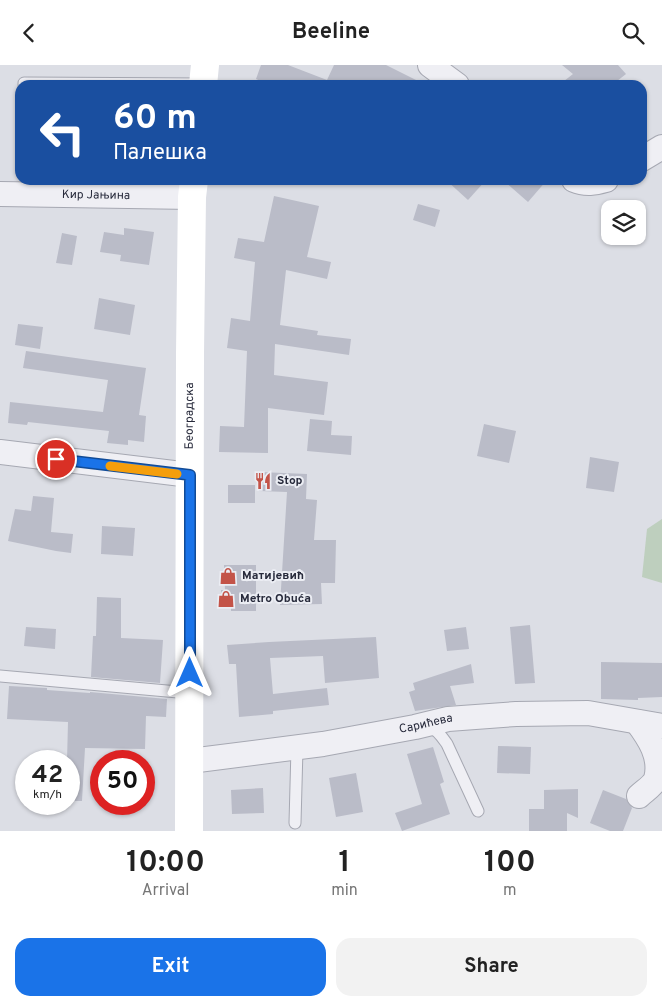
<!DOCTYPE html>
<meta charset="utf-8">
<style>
:root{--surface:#fff;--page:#f2f2f2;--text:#222;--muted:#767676;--accent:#1a73e8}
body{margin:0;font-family:Overpass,sans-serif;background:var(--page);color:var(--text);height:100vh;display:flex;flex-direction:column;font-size:19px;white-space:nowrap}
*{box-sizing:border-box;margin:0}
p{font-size:16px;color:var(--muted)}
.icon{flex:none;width:28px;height:28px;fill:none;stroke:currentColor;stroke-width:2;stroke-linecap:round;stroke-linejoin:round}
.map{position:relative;height:766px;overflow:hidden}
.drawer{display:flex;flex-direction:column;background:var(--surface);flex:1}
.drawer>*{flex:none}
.banner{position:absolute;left:15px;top:15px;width:632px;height:105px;border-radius:15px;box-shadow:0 1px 4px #0004;background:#1a4fa0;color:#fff;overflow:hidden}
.fabs{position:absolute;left:601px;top:135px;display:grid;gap:10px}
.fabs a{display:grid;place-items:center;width:45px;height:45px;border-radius:10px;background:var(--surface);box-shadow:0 1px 4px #0004;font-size:25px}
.speed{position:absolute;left:15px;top:685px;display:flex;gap:10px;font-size:25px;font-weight:700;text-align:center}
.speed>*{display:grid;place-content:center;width:65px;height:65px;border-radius:50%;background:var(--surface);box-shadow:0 1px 4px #0004;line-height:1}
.speed small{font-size:12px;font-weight:400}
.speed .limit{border:8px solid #d22;background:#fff;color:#111}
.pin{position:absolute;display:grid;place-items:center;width:42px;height:42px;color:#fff;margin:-21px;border:2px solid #fff;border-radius:50%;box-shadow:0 1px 5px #0007}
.me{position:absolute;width:55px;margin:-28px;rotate:0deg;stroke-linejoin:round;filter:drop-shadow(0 0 4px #0008)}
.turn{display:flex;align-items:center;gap:18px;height:105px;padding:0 15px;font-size:22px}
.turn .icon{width:65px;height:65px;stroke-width:2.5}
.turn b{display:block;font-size:35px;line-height:42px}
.eta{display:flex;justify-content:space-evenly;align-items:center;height:85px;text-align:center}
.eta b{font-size:30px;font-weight:700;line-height:35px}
.action{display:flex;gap:10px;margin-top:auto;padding:10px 15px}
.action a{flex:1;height:58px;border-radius:15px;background:var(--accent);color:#fff;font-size:20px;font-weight:700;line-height:58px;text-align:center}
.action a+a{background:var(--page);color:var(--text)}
header{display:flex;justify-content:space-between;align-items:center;height:65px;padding:0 15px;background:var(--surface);font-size:22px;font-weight:700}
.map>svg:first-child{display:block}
.green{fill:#becfbe}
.building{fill:#babcc8}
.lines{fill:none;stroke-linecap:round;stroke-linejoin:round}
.lane-casing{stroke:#a6a8b2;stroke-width:13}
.street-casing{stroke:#a6a8b2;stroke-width:26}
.lane{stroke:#efeff4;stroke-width:11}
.street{stroke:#efeff4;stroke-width:24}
.secondary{stroke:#fff;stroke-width:28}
.route-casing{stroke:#114b97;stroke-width:12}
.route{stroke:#1a73e8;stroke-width:9}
.slow{stroke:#f59e0b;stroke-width:9}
.labels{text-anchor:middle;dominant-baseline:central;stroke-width:4;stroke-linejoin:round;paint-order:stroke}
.street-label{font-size:12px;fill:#272a3b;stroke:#ebedf3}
.poi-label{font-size:12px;font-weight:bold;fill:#272a3b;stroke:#ebedf3;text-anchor:start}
</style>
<header><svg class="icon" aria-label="back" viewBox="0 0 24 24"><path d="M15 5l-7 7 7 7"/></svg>Beeline<svg class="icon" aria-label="search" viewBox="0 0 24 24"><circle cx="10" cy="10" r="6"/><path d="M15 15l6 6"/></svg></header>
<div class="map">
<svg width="662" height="766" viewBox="0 0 662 766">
<rect width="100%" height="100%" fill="#dcdee5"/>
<!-- green -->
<path class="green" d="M662,454V518L642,512L647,464Z"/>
<!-- building -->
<g class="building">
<path d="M261,0H288L327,15L334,0H386L426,20H270L256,14Z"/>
<path d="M562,0H618L626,9L612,20H559L573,9Z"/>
<path d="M446,115H486L468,135Z"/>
<path d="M503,115H547L528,137Z"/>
<path d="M274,131L319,141L307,192L331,197L327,214L286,205L280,260L318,266L317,270L351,274L349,290L275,279L274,310L328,317L324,350L268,343V388L219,387L220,361L244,362L247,286L227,283L231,253L250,256L255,197L234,193L238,173L264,177Z"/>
<path d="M418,139L440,145L435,162L413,155Z"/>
<path d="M124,163L154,167L149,200L120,196L121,190L100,187L104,167L124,170Z"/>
<path d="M62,168L77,171L72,200L56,198Z"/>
<path d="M99,233L135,240L130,270L94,264Z"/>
<path d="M18,259L43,262L40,284L15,280Z"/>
<path d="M26,286L146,303L139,350L146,351L144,377L128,375V380L107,378L109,366L28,357L27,360L8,358L10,337L103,347L108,315L23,303Z"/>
<path d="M310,354L332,356L331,370L352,371L351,390L307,386Z"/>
<path d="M484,359L516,366L509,398L477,391Z"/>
<path d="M590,392L619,397L614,427L586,423Z"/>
<path d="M260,407L307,409L306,434L317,435L314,475H336L335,518H321L322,539L280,540L287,427L259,426Z"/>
<rect x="228" y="420" width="27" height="18"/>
<path d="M33,431L54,433L51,467L73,469L71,488L56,486L8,476L15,444L31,446Z"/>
<path d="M102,461L135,463L133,491L101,489Z"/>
<path d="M224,500H256V546H231V542H222L221,525H225Z"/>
<path d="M97,532L121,533V573L163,575L160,618L91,612L93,571H96Z"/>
<path d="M530,560L535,618L515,619L510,562Z"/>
<path d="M26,562L56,564L55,584L24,581Z"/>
<path d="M466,562L469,584L447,586L444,565Z"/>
<path d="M376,572L379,613L325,618L323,591L270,593L273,629L327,623L329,640L273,646V649L239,652L236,599H229L227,580L269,577Z"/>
<path d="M601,597L662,598V632L638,633V635L601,634Z"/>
<path d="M471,599L474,618L450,621L456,640L415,646L409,627L415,625L413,618Z"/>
<path d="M9,621L47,623V625L90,628V627L167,634L166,652L146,651L145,684L85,683L82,736H69V696H67L68,657L7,654Z"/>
<path d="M498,681L531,682L530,709L497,708Z"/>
<path d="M433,682L444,717L440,719L450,749L402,766L395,748L422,739L407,689Z"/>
<path d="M356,708L363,747L336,752L329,713Z"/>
<path d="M263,723L264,748L232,749L231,725Z"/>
<path d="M578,724V753L567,748V766H529V744H544V725Z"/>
<path d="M603,725L626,734L632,743L623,766H610L590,758Z"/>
</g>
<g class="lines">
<!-- lane casing -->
<g class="lane-casing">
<g id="lane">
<path d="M24,20V18L203,19"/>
<path d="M0,611L189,628"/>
<path d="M427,662C436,662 442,672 447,679L478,746"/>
<path d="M295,758L297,683"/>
</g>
</g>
<!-- street casing -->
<g class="street-casing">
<g id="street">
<path d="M430,0L457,20"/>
<path d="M642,94L662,82"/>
<path d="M574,115C586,120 595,118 606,115"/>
<path id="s1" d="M0,129L192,132"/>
<path d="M0,387L190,410"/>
<path d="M637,657C649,673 662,692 656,714C653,721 644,726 639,731"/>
<path id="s2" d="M190,696L323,679L415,662L448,654L516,649L588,648L662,661"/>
</g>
</g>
<!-- lane -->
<use href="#lane" class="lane"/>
<!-- street -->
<use href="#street" class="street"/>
<!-- secondary -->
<g class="secondary">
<path d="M203,20L205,0"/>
<path id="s3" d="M189,766L190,289L192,132L194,115"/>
</g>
</g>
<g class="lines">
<!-- route casing -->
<g class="route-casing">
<path id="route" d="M56,394L190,410V608"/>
</g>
<!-- route -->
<use href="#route" class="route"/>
<!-- slow -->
<path class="slow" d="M110,401L177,409"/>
</g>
<!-- icons -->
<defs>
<g id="restaurant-bare" transform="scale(1.35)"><path d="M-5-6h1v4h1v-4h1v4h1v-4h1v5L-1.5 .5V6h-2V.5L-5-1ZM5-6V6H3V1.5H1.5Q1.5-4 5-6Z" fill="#c35348" stroke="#ebedf3" stroke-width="2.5" paint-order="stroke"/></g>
<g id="shop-bare" transform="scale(1.35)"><path d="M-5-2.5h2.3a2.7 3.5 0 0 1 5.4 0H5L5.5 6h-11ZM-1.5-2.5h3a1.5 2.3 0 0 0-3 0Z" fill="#c35348" stroke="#ebedf3" stroke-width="2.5" paint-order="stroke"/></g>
</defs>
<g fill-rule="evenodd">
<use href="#restaurant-bare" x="263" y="416"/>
<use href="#shop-bare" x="228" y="511"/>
<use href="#shop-bare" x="226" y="534"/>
</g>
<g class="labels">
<!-- street labels -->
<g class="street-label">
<text stroke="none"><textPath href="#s1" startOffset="96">Кир Јањина</textPath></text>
<text stroke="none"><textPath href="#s3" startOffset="415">Београдска</textPath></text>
<text stroke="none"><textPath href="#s2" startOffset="239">Сарићева</textPath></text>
</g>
<!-- poi labels -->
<g class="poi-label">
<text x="277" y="416">Stop</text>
<text x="242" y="511">Матијевић</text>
<text x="240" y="534">Metro Obuća</text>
</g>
</g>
</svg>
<div class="fabs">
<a><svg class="icon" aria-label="layers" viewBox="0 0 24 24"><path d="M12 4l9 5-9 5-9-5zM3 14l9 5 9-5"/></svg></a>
</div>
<div class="speed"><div>42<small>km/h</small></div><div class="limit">50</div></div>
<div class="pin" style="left:56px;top:394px;background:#d93025"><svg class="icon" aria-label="arrive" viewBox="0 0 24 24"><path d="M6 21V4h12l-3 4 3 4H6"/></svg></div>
<svg class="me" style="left:190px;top:608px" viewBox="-20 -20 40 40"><path d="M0-17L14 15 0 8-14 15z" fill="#1a73e8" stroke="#fff" stroke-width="4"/></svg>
<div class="banner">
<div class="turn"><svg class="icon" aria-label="left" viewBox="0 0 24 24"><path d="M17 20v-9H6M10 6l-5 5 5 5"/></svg><div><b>60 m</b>Палешка</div></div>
</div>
</div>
<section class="drawer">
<div class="eta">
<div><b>10:00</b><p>Arrival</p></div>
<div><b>1</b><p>min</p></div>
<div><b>100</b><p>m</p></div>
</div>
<div class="action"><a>Exit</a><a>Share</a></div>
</section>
